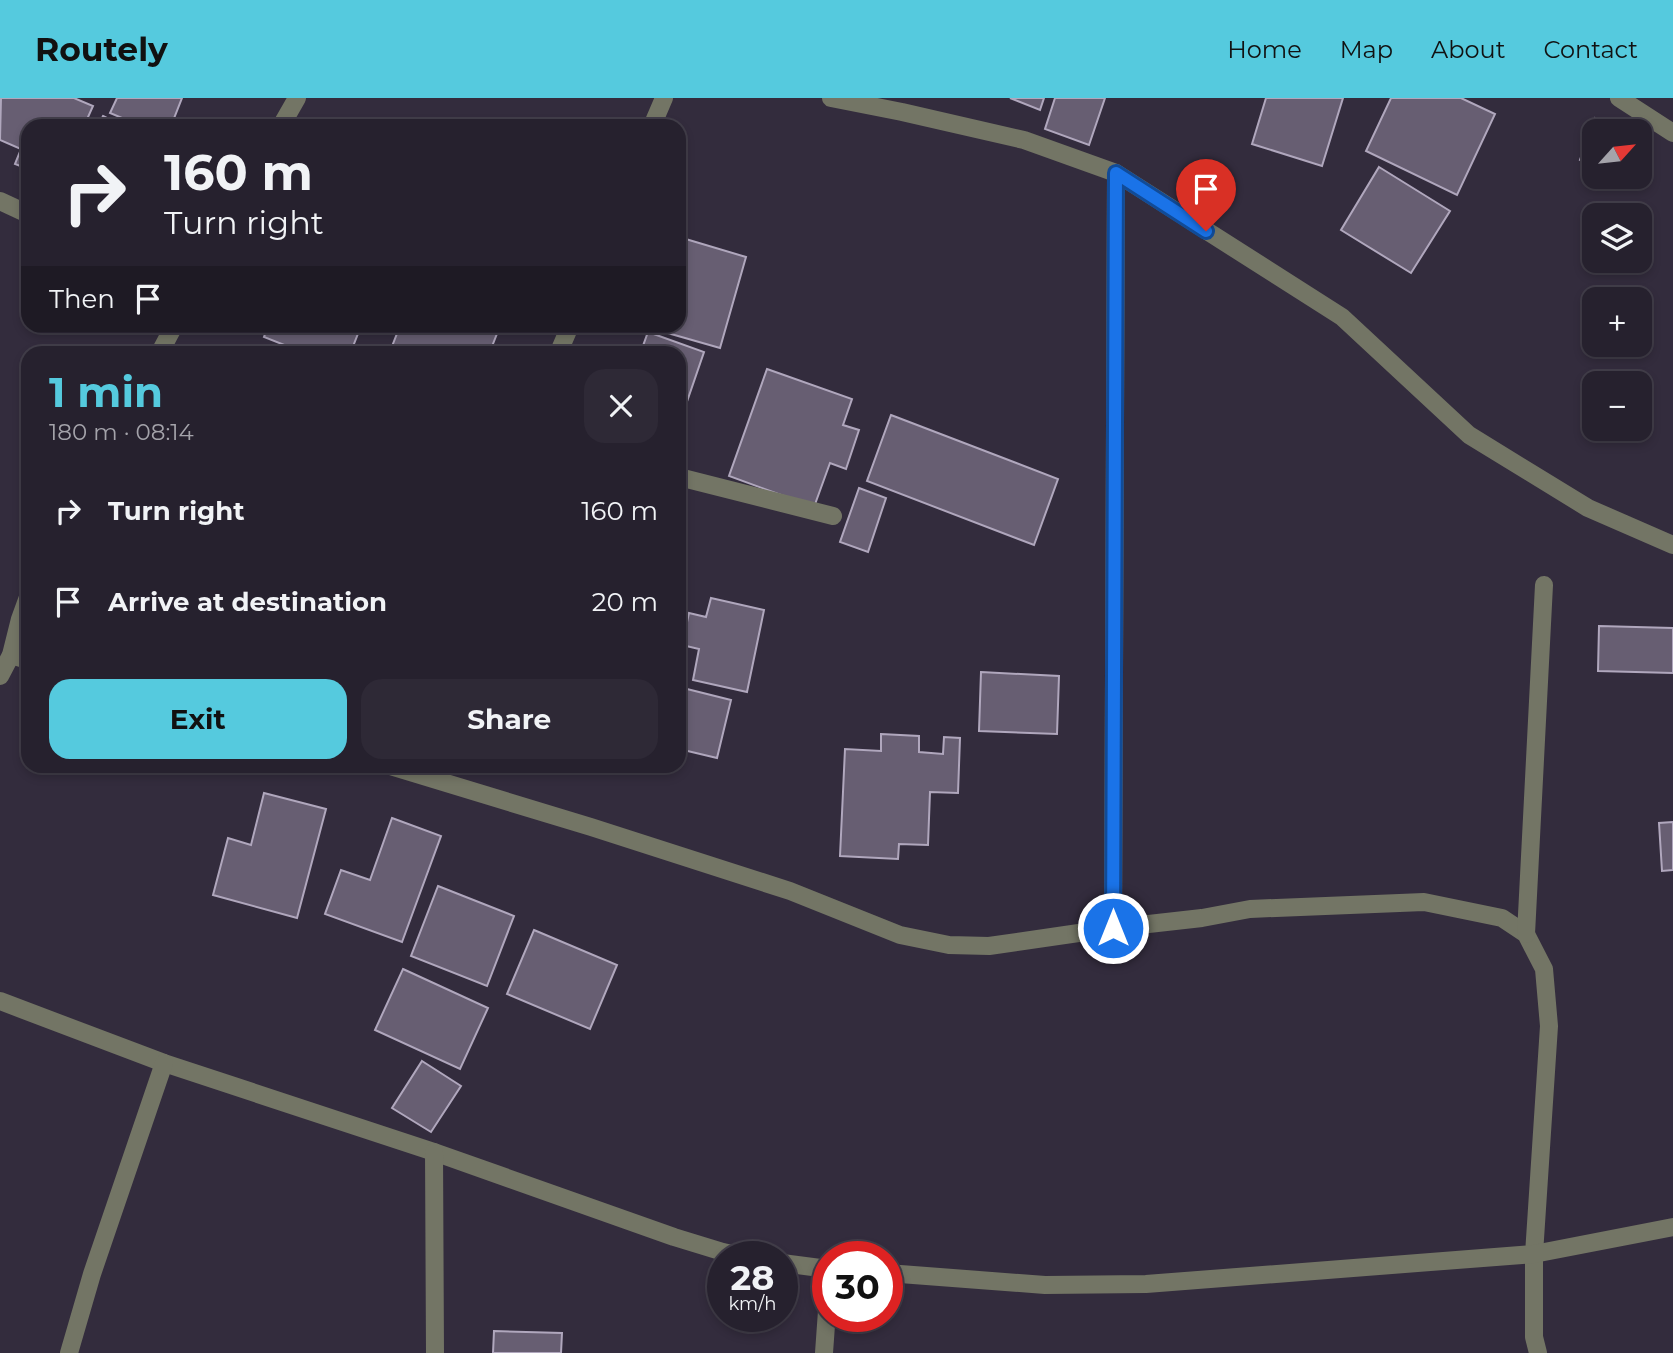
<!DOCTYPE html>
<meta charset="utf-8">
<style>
:root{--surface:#26212e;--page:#2e2936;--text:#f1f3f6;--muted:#a4a3aa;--line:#423e4a;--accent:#55cade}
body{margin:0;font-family:Montserrat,sans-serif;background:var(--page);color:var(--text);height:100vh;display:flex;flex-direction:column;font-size:26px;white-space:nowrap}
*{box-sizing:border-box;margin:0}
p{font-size:23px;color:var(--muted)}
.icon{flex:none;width:38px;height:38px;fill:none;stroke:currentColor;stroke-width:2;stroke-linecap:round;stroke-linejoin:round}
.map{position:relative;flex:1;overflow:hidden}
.sheet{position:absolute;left:21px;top:248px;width:665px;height:427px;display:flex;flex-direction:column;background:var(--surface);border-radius:21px;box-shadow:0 4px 10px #0003,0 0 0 2px var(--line)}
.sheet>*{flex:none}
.guide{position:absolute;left:21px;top:21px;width:665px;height:214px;border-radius:21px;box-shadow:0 4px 10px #0003,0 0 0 2px var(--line);background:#26212e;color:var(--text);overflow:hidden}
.needle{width:46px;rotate:63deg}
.controls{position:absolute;left:1582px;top:21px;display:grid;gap:14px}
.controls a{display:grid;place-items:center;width:70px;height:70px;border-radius:14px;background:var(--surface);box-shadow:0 4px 10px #0003,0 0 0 2px var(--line);font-size:35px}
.speed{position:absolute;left:707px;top:1143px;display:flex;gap:14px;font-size:35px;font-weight:700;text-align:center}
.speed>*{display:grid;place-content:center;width:91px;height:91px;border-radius:50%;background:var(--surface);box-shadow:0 4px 10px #0003,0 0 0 2px var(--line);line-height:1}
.speed small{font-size:18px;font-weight:400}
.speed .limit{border:10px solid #d22;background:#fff;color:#111}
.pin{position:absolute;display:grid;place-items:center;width:60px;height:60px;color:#fff;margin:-72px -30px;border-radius:50% 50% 50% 0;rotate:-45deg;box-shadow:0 0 7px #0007}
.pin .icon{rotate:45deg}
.me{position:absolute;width:77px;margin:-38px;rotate:0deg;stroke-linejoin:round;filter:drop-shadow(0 0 5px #0008)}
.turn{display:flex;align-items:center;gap:24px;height:147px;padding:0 28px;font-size:32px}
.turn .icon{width:91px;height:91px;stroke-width:2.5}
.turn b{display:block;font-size:49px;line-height:60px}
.then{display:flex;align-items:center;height:66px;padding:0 28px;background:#0003;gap:14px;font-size:26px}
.round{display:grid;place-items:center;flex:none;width:74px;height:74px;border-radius:21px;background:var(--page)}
.head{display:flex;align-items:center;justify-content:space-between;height:119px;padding:0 28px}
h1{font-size:42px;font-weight:700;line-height:52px;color:var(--accent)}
.button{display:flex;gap:14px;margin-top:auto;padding:14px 28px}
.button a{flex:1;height:80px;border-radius:21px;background:var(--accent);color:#111;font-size:28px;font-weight:700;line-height:80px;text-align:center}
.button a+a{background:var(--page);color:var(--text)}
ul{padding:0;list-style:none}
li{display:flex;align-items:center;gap:21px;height:91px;padding:0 28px}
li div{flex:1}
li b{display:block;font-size:26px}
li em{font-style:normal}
header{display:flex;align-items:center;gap:42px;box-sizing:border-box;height:98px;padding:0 35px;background:var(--accent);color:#111}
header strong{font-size:33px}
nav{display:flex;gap:38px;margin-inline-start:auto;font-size:24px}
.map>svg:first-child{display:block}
.building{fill:#675e72;stroke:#b0a7bd;stroke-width:2}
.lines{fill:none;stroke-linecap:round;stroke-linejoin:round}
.minor{stroke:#737565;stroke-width:18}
.route-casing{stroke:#114b97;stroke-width:18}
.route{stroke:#1a73e8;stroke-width:12}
</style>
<header>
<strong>Routely</strong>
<nav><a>Home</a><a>Map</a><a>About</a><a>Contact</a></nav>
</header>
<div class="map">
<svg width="1673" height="1255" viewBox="0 0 1673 1255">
<rect width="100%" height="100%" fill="#332c3d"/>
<!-- building -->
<g class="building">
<path d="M1,0H74L93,8L84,28H28V71L15,66L21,51L0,42Z"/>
<path d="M117,0H182L171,28H141L110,15Z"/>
<path d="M1010,0H1044L1040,12Z"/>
<path d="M1055,0H1105L1089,47L1045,31Z"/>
<path d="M1266,0H1343L1322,68L1252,46Z"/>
<path d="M1391,0H1461L1495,16L1457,97L1366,53Z"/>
<path d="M103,18L122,28H98Z"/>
<path d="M1595,20L1627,32L1626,33H1594V67L1580,62Z"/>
<path d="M1379,69L1450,113L1411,175L1341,132Z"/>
<path d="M679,139L746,159L720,250L643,228H679Z"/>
<path d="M268,228H361L350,256H307L264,239Z"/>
<path d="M400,228H500L489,256H389Z"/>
<path d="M648,234L704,254L680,324L679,256H640Z"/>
<path d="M767,271L852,301L843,327L859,332L846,371L830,365L814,409L729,378Z"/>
<path d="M891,317L1058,381L1034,447L867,383Z"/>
<path d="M859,390L886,400L868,454L840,444Z"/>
<path d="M711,500L764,512L747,594L693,582L699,551L682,547L689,515L706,519Z"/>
<path d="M1599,528L1673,530V575L1598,573Z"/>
<path d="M981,574L1059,578L1057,636L979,633Z"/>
<path d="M679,589L731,602L717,660L679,651Z"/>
<path d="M881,636L919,638V654L943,656L944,639L960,640L958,695L930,694L928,747L899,746L898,761L840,758L845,651L881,653Z"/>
<path d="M264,695L326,711L297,820L213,797L228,740L251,747Z"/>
<path d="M392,720L441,738L402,844L325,816L341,772L370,782Z"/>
<path d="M1673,724V772L1662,773L1659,725Z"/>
<path d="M438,788L514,818L487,888L411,858Z"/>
<path d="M534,832L617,867L590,931L507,896Z"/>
<path d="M403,871L488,910L460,971L375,932Z"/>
<path d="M422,963L461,988L431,1034L392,1010Z"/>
<path d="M494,1233L562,1235L561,1255H493Z"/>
</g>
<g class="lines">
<!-- minor -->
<g class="minor">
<path d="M831,0L902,14L1024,42L1116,75L1342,219L1469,337L1588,410L1673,447"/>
<path d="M1619,0L1673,35"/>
<path d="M281,28L297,0"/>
<path d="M652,28L664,0"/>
<path d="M0,103L28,116"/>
<path d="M159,256L174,228"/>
<path d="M558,256L570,228"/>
<path d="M679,379L833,418"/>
<path d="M11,557L28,562"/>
<path d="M0,578L11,557L20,521L28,499"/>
<path d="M390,668L591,729L790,793L900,837L949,847L989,848L1113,830L1202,820L1250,811L1424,804L1502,820L1526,836L1544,871L1549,928L1534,1156V1239L1538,1255"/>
<path d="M1113,830L1116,75"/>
<path d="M1526,836L1544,487"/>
<path d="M0,903L164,965L434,1054L674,1139L723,1154L742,1158"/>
<path d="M434,1054L435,1255"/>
<path d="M782,1165L828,1171"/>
<path d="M887,1175L1045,1187L1146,1186L1534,1156L1673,1129"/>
<path d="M69,1255L92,1176L164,965"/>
<path d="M824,1255L828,1199"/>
</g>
</g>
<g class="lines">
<!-- route casing -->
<g class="route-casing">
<path id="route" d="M1113,830L1116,75L1206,133"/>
</g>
<!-- route -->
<use href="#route" class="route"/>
</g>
</svg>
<div class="controls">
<a><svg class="needle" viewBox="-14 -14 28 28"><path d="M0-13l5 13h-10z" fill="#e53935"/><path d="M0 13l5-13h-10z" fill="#a4a3aa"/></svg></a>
<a><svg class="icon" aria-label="layers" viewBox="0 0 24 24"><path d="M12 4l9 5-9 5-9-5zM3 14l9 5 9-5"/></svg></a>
<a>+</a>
<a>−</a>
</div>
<div class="speed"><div>28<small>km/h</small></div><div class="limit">30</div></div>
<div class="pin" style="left:1206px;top:133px;background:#d93025"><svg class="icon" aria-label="arrive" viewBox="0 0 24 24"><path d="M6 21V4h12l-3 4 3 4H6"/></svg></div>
<svg class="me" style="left:1113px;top:830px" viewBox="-20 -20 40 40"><circle r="17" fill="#1a73e8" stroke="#fff" stroke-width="3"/><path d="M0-11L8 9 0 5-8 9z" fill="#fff"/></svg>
<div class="guide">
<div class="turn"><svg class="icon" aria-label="right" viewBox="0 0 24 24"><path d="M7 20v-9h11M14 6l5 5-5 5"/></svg><div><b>160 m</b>Turn right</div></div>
<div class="then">Then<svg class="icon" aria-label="arrive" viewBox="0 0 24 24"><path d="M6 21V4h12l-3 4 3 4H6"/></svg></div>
</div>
<section class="sheet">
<div class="head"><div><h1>1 min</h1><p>180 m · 08:14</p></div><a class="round"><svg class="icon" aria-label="close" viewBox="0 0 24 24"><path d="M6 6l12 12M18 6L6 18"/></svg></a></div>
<ul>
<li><svg class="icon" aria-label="right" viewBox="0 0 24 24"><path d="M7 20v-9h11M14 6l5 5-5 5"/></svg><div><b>Turn right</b></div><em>160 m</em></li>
<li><svg class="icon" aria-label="arrive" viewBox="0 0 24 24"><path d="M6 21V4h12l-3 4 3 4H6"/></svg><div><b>Arrive at destination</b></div><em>20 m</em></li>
</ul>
<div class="button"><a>Exit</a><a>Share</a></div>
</section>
</div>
